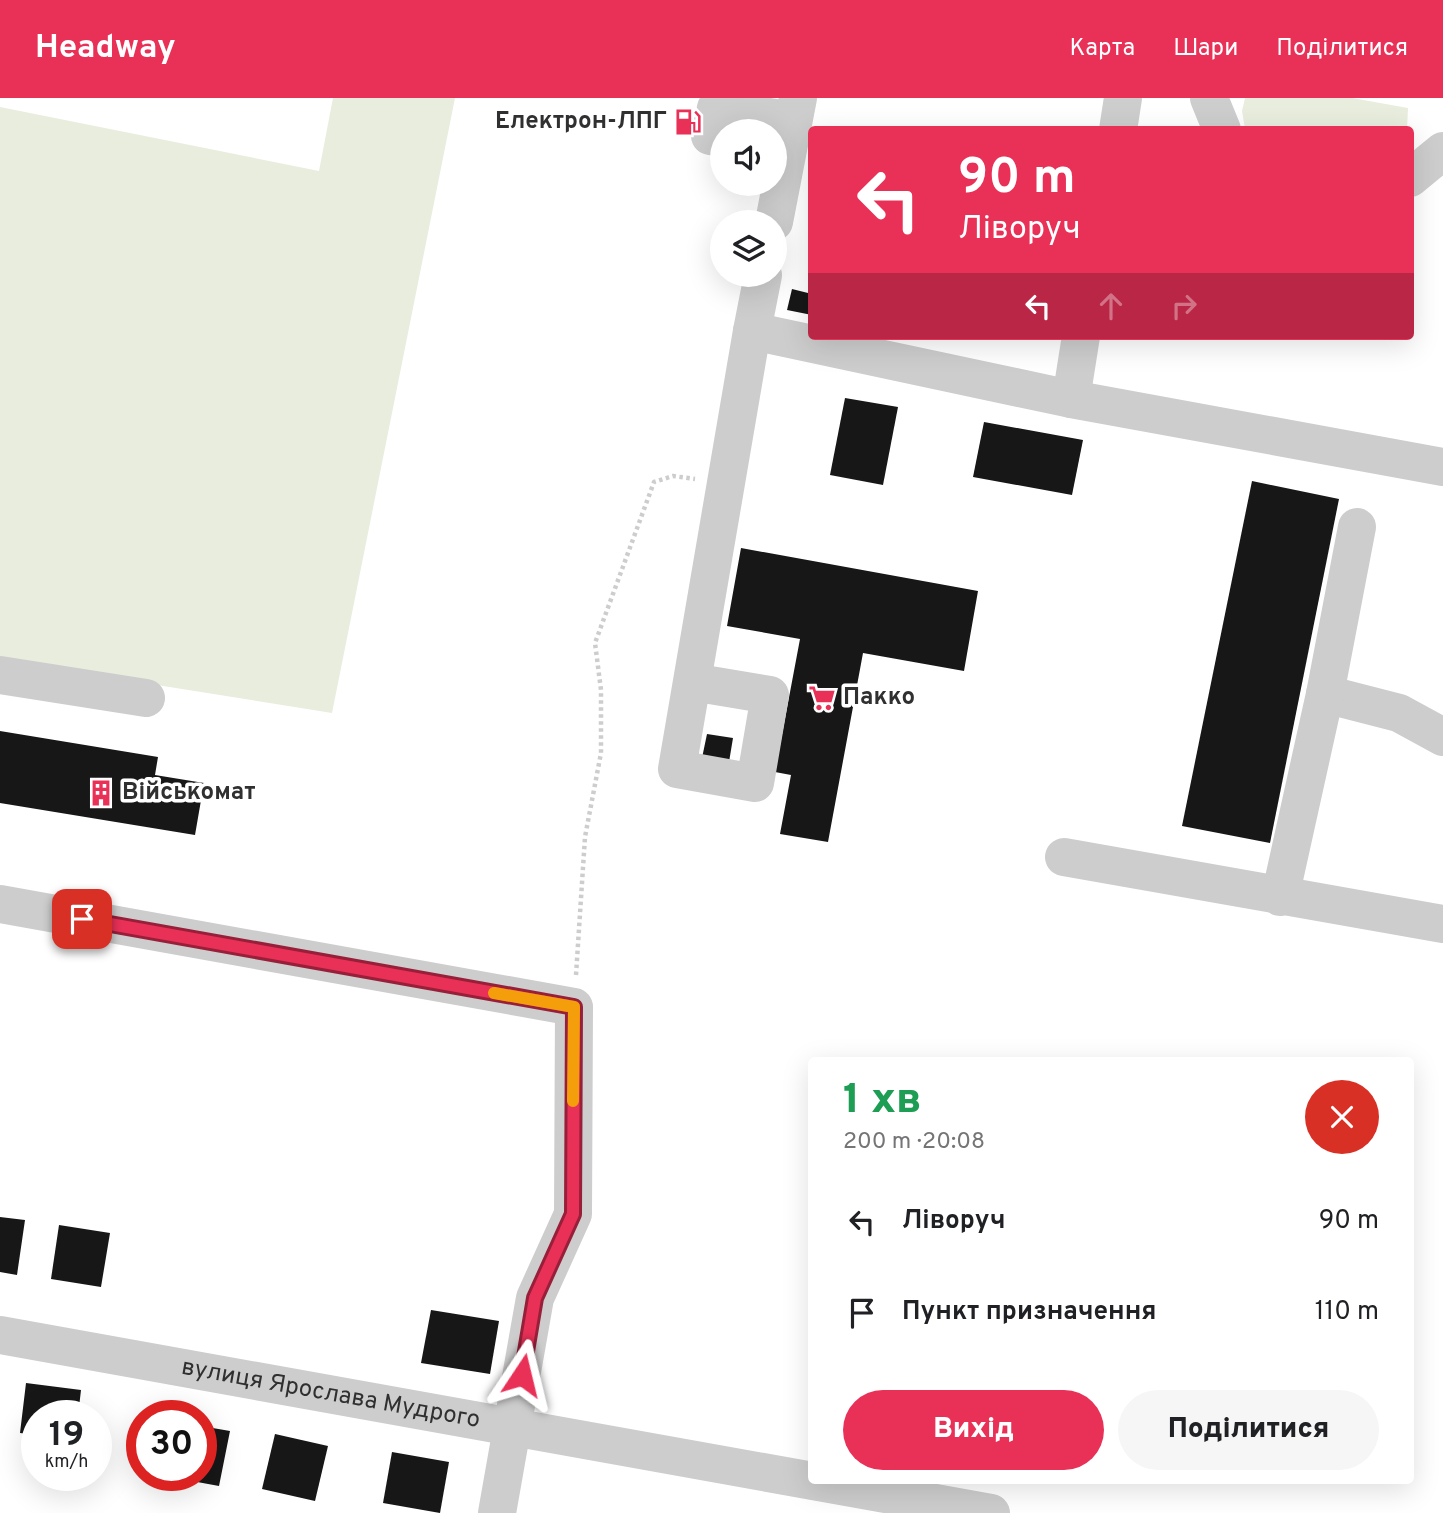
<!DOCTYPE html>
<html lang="uk">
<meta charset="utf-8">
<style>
:root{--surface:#fff;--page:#f6f6f6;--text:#202124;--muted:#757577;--accent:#e93057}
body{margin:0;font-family:Overpass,sans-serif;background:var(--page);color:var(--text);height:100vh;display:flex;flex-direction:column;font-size:26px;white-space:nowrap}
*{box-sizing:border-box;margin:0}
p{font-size:23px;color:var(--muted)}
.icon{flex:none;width:38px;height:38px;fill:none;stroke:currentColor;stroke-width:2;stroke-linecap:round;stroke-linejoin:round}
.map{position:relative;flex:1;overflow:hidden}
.drawer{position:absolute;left:808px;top:959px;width:606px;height:427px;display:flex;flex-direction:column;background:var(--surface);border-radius:7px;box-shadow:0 7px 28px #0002}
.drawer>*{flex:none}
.banner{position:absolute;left:808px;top:28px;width:606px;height:214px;border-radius:7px;box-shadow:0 7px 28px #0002;background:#e93057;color:#fff;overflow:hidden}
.controls{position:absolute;left:710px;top:21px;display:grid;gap:14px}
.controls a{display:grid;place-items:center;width:77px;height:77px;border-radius:50%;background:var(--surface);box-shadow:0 7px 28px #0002;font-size:35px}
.speed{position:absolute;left:21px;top:1302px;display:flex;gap:14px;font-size:35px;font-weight:700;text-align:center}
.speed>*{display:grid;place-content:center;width:91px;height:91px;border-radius:50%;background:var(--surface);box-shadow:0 7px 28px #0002;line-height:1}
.speed small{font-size:18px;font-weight:400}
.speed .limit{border:10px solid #d22;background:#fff;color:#111}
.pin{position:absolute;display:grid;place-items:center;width:60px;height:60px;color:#fff;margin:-30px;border-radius:14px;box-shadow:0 4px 10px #0006}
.me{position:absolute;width:77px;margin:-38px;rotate:10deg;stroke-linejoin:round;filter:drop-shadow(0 0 5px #0008)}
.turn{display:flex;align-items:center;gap:24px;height:147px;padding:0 35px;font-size:32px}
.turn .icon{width:91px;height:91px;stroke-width:2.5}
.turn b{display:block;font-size:49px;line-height:60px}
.lanes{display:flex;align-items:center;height:66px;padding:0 35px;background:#0003;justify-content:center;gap:35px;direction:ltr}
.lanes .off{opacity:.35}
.round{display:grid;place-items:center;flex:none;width:74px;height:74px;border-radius:37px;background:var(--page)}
.summary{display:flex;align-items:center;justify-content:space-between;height:119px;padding:0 35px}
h1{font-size:42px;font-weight:800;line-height:52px;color:#1e9e55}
.cta{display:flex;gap:14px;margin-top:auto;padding:14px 35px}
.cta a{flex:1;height:80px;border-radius:42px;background:var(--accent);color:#fff;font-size:28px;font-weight:800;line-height:80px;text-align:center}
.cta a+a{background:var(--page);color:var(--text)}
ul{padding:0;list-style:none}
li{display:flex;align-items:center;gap:21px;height:91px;padding:0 35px}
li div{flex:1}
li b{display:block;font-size:26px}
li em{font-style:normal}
header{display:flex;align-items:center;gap:42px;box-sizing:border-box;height:98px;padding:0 35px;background:var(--accent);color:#fff}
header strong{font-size:33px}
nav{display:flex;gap:38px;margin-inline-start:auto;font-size:24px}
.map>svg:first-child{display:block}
.green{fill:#e8edde}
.building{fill:#171717}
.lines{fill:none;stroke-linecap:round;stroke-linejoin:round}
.path{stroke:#cdcdcd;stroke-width:4.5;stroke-dasharray:3.5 3.5;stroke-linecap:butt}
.minor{stroke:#cdcdcd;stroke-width:38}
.route-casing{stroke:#971f39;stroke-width:18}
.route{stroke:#e93057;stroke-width:12}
.slow{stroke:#f59e0b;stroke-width:12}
.labels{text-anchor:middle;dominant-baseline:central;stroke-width:7;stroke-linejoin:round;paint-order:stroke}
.poi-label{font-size:24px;font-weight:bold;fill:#303030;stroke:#fff;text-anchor:start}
.street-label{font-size:24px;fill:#303030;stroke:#fff}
</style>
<header>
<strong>Headway</strong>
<nav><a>Карта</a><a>Шари</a><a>Поділитися</a></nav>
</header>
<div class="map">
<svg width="1443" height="1415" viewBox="0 0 1443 1415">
<rect width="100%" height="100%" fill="#fff"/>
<!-- green -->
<g class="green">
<path d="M333,0H455L332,615L0,562V9L319,73Z"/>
<path d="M1245,0H1352L1408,10L1407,31H1245L1242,13Z"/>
</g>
<!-- building -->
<g class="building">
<path d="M792,191L812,196V217L787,212Z"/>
<path d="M845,300L898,309L883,387L830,377Z"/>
<path d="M984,324L1083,342L1072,397L973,379Z"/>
<path d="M1252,383L1339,401L1270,745L1182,728Z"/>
<path d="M741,450L978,493L964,573L863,555L828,744L780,736L791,677L775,674L800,541L727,528Z"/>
<path d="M0,633L158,659L155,677L204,685L195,737L0,705Z"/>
<path d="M707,636L733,640L729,664L702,660Z"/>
<path d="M0,1119L25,1122L17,1177L0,1174Z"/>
<path d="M59,1127L110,1135L101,1189L51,1181Z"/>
<path d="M431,1212L499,1223L490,1276L421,1265Z"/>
<path d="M26,1285L81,1292L78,1318H37V1337L20,1335Z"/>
<path d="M201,1328L230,1333L219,1388L170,1379V1377H201Z"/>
<path d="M275,1336L328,1348L315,1403L262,1391Z"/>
<path d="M392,1354L449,1364L440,1415L383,1405Z"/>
</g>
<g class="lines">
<!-- path -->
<path class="path" d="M576,877L585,739L601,655V592L595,545L654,384L673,378L695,381"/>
<!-- minor -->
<g class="minor">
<path d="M1209,0L1222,32"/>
<path d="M1118,32L1123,0"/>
<path d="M723,40L710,38L716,10L793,23"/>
<path d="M1410,80L1443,53"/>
<path d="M774,124L798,0"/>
<path d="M752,233L1071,301L1443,369"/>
<path d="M1071,301L1081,238"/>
<path d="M0,577L146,600"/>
<path d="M692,584L770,597L755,685L677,671L752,233L763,177"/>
<path d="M1325,596L1399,615L1443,639"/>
<path d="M1064,759L1443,826"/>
<path d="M1280,799L1325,596L1357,429"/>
<path d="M0,806L574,909L573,1116L535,1200L497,1415"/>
<path id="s1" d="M0,1237L991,1415"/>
</g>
</g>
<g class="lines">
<!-- route casing -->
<g class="route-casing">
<path id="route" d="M82,821L574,909L573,1116L535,1200L522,1277"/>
</g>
<!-- route -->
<use href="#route" class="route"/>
<!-- slow -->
<path class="slow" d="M494,895L574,909L573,1003"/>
</g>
<!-- icons -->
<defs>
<g id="fuel-bare" transform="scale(2.1)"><path d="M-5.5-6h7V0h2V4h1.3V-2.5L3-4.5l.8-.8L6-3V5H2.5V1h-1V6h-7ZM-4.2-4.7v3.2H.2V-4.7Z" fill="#e93057" stroke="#fff" stroke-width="2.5" paint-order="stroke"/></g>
<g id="supermarket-bare" transform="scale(2.1)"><path d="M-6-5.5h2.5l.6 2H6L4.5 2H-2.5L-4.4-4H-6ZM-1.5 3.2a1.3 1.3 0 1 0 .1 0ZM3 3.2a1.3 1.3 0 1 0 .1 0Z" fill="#e93057" stroke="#fff" stroke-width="2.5" paint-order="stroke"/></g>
<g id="building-bare" transform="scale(2.1)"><path d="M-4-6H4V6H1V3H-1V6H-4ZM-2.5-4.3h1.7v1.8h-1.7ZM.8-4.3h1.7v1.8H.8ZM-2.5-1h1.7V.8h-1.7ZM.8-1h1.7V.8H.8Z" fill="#e93057" stroke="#fff" stroke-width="2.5" paint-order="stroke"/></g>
</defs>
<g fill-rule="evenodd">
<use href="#fuel-bare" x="688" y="24"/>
<use href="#supermarket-bare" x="822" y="600"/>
<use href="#building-bare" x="101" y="695"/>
</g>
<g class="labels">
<!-- poi labels -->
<g class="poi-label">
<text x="667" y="24" text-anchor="end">Електрон-ЛПГ</text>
<text x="843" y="600">Пакко</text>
<text x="122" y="695">Військомат</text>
</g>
<!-- street labels -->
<g class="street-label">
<text stroke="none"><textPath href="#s1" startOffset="336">вулиця Ярослава Мудрого</textPath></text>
</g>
</g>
</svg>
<div class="controls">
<a><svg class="icon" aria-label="sound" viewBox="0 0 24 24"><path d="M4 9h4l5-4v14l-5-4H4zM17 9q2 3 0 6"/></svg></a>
<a><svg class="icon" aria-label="layers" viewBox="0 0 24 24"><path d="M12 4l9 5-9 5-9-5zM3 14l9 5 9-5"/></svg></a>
</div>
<div class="speed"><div>19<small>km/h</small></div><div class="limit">30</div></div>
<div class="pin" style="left:82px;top:821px;background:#d93025"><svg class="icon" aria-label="arrive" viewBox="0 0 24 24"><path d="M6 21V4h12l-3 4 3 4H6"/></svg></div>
<svg class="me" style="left:522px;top:1277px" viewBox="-20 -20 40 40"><path d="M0-17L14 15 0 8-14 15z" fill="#e93057" stroke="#fff" stroke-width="4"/></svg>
<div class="banner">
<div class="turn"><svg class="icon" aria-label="left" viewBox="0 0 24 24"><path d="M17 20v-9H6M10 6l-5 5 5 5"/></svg><div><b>90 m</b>Ліворуч</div></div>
<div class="lanes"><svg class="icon" aria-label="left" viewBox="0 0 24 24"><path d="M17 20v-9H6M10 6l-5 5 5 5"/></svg><svg class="icon off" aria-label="ahead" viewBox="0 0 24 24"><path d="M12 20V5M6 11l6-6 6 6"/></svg><svg class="icon off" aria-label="right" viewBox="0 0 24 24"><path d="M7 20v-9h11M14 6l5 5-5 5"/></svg></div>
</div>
<section class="drawer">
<div class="summary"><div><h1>1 хв</h1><p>200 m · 20:08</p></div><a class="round" style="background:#d93025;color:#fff"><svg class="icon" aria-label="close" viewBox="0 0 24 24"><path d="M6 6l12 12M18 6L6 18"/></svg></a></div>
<ul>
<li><svg class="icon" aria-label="left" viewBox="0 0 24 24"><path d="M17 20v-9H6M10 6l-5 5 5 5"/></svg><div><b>Ліворуч</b></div><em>90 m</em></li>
<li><svg class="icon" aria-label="arrive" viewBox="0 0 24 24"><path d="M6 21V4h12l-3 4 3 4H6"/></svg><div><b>Пункт призначення</b></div><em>110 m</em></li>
</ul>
<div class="cta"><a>Вихід</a><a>Поділитися</a></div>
</section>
</div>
